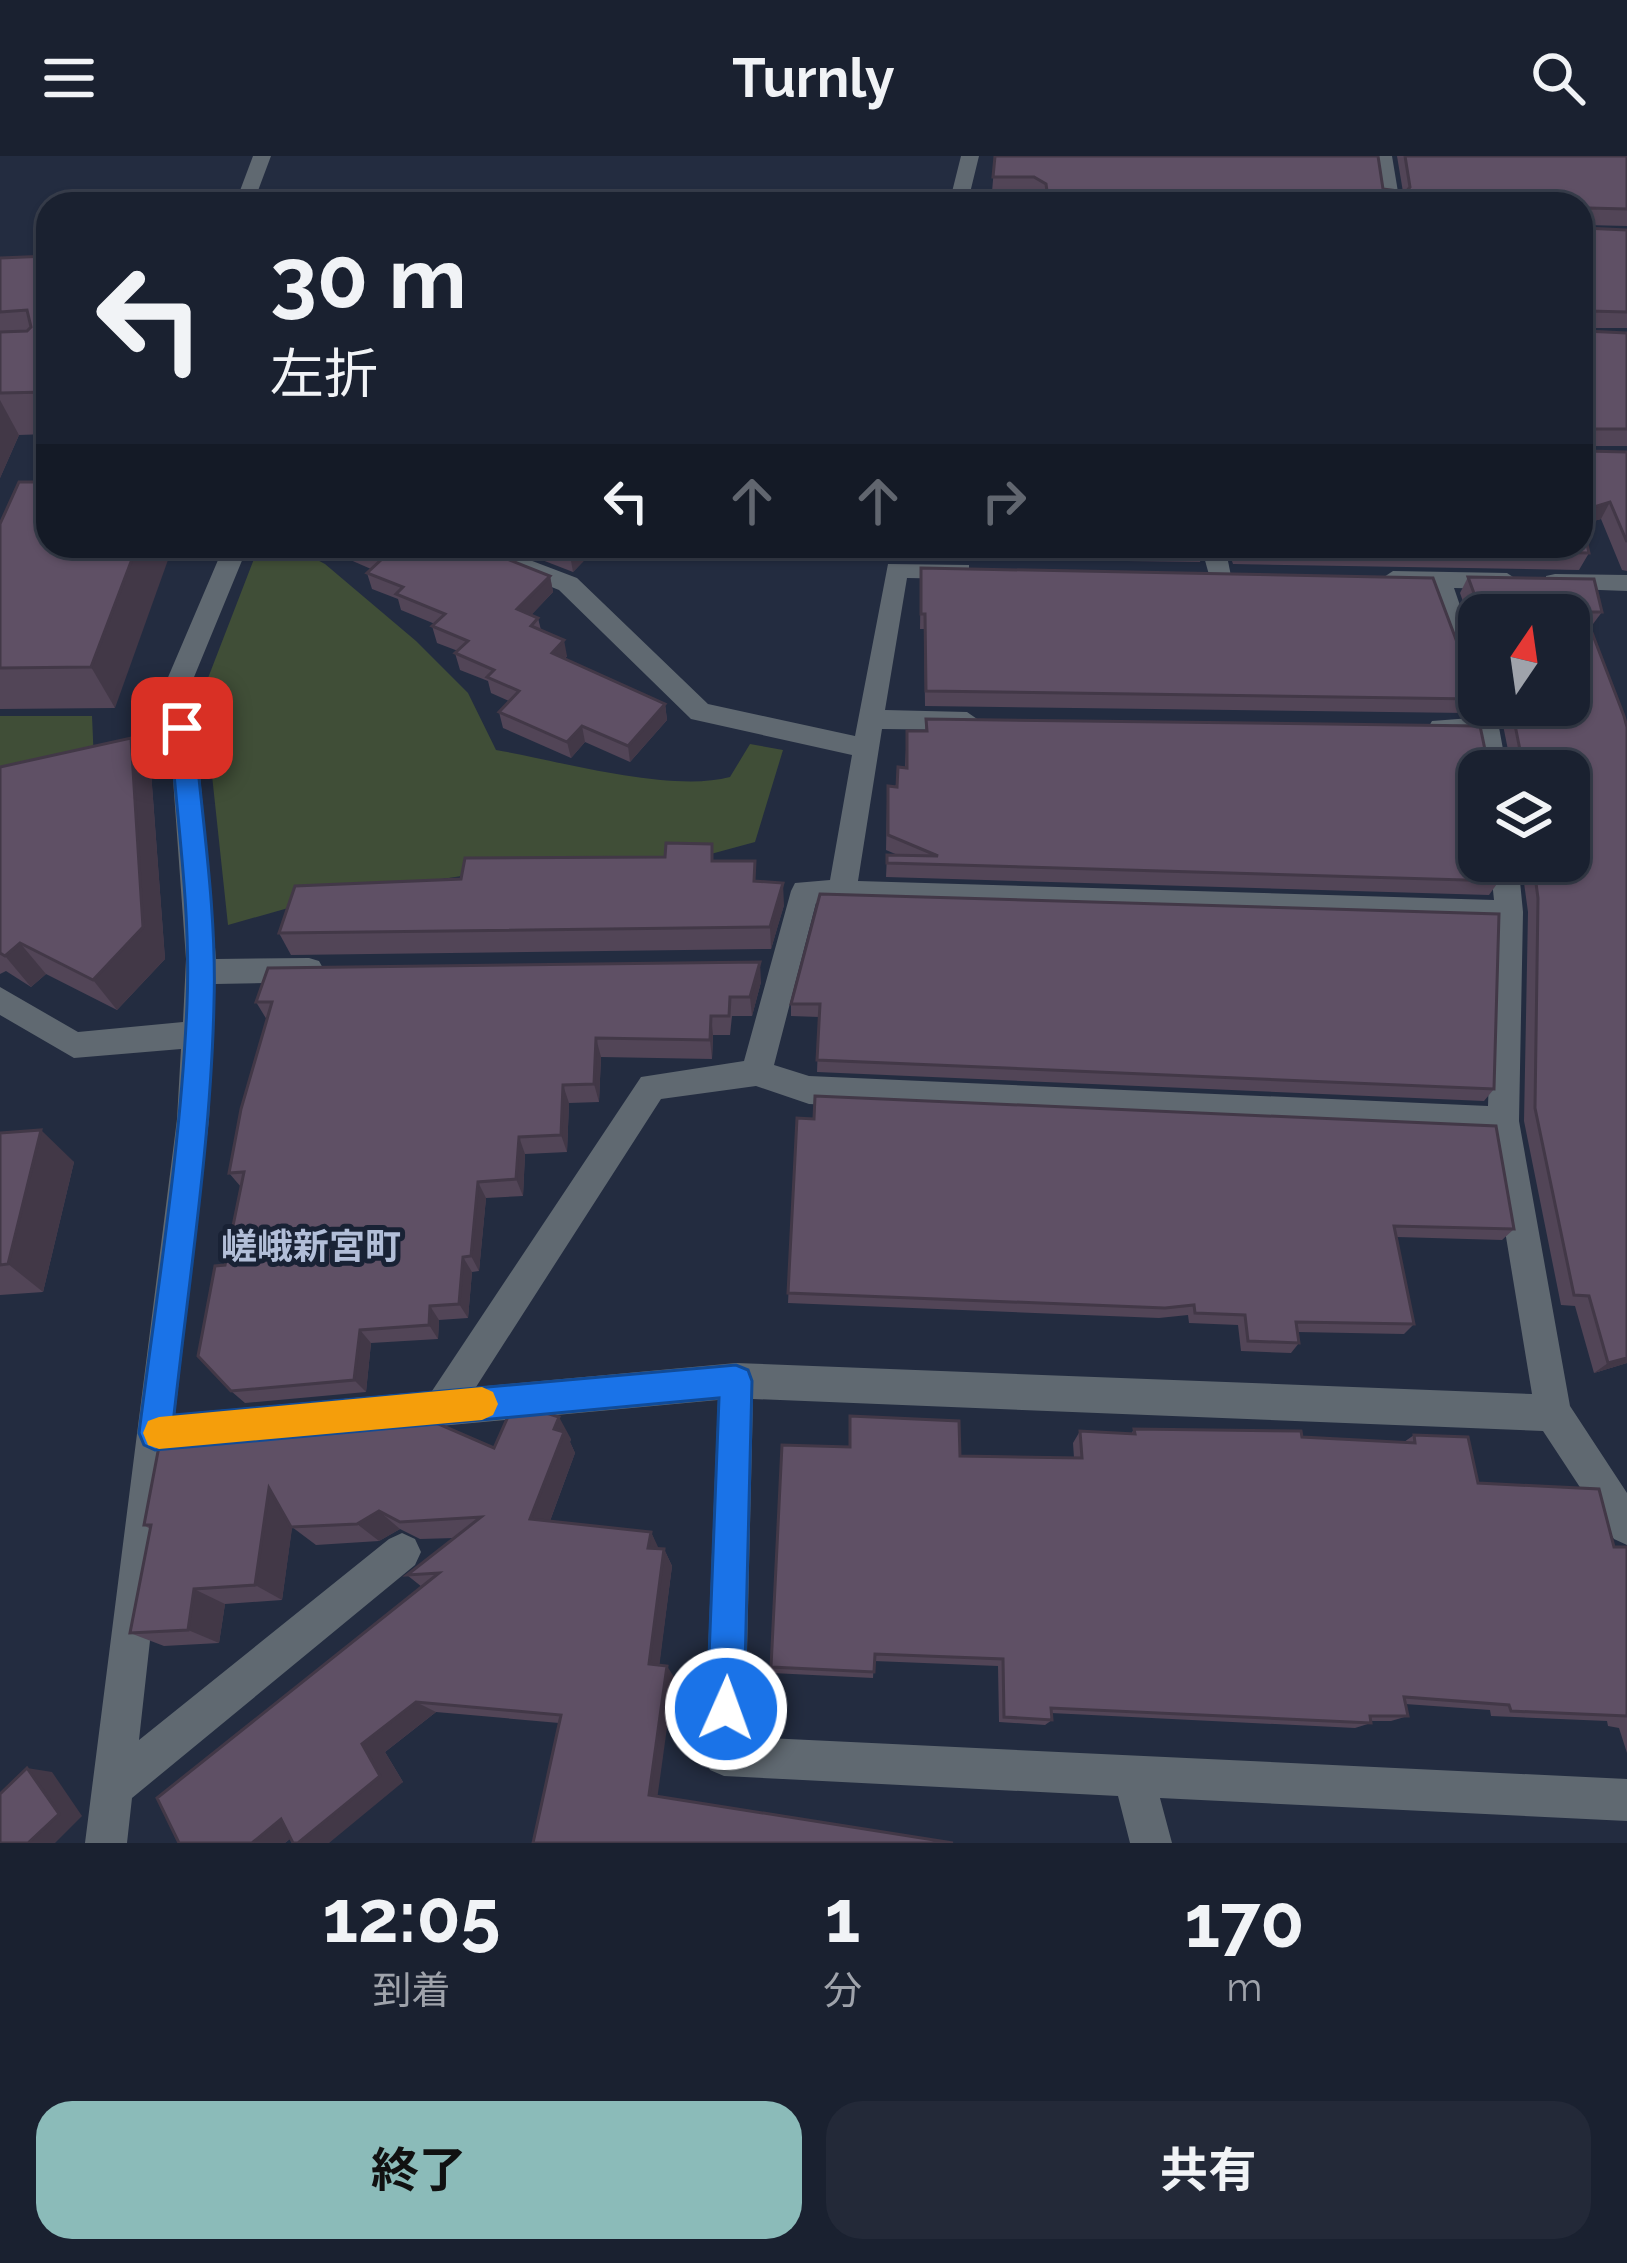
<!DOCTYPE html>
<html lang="ja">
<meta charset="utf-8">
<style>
:root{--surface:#1a2130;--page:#232938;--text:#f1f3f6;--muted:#9fa3ab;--line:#383e4c;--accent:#8bbbb9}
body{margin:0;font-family:Raleway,"Noto Sans JP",sans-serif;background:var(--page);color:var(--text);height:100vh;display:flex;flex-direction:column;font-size:45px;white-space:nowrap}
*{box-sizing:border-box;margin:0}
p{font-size:39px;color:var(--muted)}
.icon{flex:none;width:66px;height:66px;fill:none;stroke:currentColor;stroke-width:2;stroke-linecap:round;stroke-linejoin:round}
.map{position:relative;height:1687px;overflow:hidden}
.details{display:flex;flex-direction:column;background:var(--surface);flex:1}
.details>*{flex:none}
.hud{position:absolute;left:36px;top:36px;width:1557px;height:366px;border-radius:36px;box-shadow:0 3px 9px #0004,0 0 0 3px var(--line);background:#1a2130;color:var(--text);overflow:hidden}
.needle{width:78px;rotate:13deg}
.buttons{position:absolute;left:1458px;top:438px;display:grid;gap:24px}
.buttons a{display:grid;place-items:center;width:132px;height:132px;border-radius:24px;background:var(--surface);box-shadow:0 3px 9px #0004,0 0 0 3px var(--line);font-size:60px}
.pin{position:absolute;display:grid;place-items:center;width:102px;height:102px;color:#fff;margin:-51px;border-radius:24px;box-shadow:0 6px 18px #0006}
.me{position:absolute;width:132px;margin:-66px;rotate:2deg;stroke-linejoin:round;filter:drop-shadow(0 0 9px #0008)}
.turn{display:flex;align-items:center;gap:42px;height:252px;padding:0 36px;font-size:54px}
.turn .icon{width:156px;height:156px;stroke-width:2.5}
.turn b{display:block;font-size:84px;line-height:102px}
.lanes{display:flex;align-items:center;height:114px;padding:0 36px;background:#0003;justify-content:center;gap:60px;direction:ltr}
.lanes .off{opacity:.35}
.eta{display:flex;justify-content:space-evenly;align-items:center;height:204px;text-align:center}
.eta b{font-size:72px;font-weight:700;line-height:84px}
.action{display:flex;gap:24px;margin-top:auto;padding:24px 36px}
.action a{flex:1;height:138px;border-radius:36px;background:var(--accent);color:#111;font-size:48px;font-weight:700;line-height:138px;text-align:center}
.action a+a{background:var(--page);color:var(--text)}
header{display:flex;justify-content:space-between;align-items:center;height:156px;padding:0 36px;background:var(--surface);font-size:54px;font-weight:700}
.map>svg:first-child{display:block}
.green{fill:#404e37}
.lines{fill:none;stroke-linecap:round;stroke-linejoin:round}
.minor{fill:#606971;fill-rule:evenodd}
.wall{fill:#524557}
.shaded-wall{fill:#423847}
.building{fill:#5f5065;stroke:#423847;stroke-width:3}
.route{fill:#1a73e8;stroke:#114b97;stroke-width:3}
.slow{fill:#f59e0b}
.labels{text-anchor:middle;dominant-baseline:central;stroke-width:10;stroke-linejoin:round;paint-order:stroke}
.neighbourhood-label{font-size:36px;font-weight:bold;fill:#b2bed8;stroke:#192235}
</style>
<header><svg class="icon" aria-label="menu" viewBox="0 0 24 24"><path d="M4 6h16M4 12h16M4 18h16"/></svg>Turnly<svg class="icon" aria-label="search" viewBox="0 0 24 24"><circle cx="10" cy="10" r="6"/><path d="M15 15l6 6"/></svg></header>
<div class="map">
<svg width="1627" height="1687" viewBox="0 0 1627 1687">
<rect width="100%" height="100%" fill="#232c40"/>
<!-- green -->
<g class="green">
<path d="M259,390H291L325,408L416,485L468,537L496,594C559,605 671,637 730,621L750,588L783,594L755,686L685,705L509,713L334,739L228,769L203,535Z"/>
<path d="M0,560H92L94,606L0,630Z"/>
</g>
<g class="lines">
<!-- minor -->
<g class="minor">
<path d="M253,0H271L253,48H235Z"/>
<path d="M961,0H979L969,41L1032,42L1041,48H949Z"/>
<path d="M1374,0H1392L1400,48H1382Z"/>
<path d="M224,390H248L192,526L216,803L309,802L319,805L324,814L319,823L309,826L215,828L209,963L175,1258L432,1235L641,921L744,905L791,735L795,727L830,724L852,599L691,563L559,434L462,395L458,390H493L577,422L708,548L855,580L888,408L969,409V421L961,423L907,422L885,554L967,556L980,565L967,574L882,573L858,725L1494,744L1490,705H1518L1523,756L1519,965L1570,1250L1627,1337V1389L1614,1383L1543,1275L753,1243L745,1581L1627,1623V1665L1160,1642L1172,1687H1130L1118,1640L724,1620L710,1614L704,1600L718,1244L171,1295L139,1584L389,1383L402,1377L415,1383L421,1396L415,1409L132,1642L127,1687H85L177,963L181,893L74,902L0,859V831L78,876L183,866L186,803L166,526ZM816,747L1494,767L1488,950L809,920L774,909ZM756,930L809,948L1489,978L1532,1238L736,1207L476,1231L661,943Z"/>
<path d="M1201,390H1225L1231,420L1227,426H1211Z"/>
<path d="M1393,415L1507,417L1519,425L1507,433L1454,432L1479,505V549H1493L1496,555L1507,615H1481L1475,582L1432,579L1428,572L1432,565L1471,562L1473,550L1466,543L1430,432L1384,429L1381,423Z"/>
<path d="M1555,418L1627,419V435L1546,432V420Z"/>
</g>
</g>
<!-- wall -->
<g class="wall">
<path d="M995,0L1403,36L1397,0H1627V70L1585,69V72L1627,74V172H1586V175L1627,177V290H1586L1587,295L1627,296V415L1622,414L1601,363L1582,368L1589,397L1579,414L1233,408L1227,390H1581L991,48Z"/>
<path d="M48,100V278L19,279L0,322V102Z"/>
<path d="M48,326L115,552L0,553V368Z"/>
<path d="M335,390H475L550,420L553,436L531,459L538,462L541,474L567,500L565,503L665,548L667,564L630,606L585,586L571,602L503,572L499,556L509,545L491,537L488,525L460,514L455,497L458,495L437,487L432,470L435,468L401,454L398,443L372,433L367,417L371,413L339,399Z"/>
<path d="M506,390H598L573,416Z"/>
<path d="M893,390H1204L1200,406L919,402V394Z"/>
<path d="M921,412L1475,543L1467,557L925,550L924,473H920Z"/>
<path d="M1468,421L1602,456L1590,472L1627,1207L1594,1217L1575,1150L1561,1149L1524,965L1528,756L1521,705H1569L1479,615L1499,725L1489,739L886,721L887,699L900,700L886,694L887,645L905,612L907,575H925L926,563L1510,604L1500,554L1496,549H1569V459H1479V491L1460,437Z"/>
<path d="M131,582L151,616L165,803L117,854L46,818L31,831L6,815L0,818V611Z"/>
<path d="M714,705L756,725L784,749L771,793L291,799L279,777L461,723Z"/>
<path d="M820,738L1494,933L1484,945L817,916L819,861L791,860V848Z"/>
<path d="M761,826L752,860H732L730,879H713L712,903L601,901L599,946L569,947L567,996L525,998L523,1040L486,1042L479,1115L472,1116L468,1162L439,1164L438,1183L371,1187L366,1236L245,1247L231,1235L225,1109L241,1031L229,1017L267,864L256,846Z"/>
<path d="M797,962L1514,1073L1502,1084L1397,1081L1414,1168L1404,1178L1297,1176L1299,1187L1291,1197L1241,1195L1238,1169L1189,1167L1188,1159L1159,1162L788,1147Z"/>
<path d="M0,977L74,1006L43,1136L0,1139Z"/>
<path d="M1134,1273L1404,1286L1414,1279L1478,1327L1614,1391H1627V1597L1619,1572L1608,1570L1607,1565L1491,1560L1490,1554L1405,1548L1408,1560L1391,1565H1371V1567L1355,1572L1051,1557L1052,1564L1045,1569L999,1566L998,1510L874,1505L873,1522L772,1517L771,1511L960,1300L1074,1302L1073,1287L1080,1275L1131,1278Z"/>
<path d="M571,1283L570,1286L575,1297L550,1365L651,1376L658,1393H664L672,1410L659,1509L674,1521L533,1687L559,1567L436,1556L385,1596L403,1626L291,1682L285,1687L422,1431L407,1419L455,1382L420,1383L400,1373L379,1385L316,1389L292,1371L282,1444L225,1448L219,1487L164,1490L130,1477L150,1373L144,1369L494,1292Z"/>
</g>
<!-- shaded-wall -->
<g class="shaded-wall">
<path d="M0,244L19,279L0,322Z"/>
<path d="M1610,346L1601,363L1581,369V355Z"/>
<path d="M137,390H173L115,552L91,511Z"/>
<path d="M579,390H598L573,416L570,399Z"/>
<path d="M550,420L553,436L521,470L517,453Z"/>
<path d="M564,484L567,500L555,513L552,497Z"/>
<path d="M665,548L667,564L630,606L628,590Z"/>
<path d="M582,570L585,586L571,602L567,586Z"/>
<path d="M131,582L151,616L165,803L117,854L93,824Z"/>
<path d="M783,727L784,749L771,793L770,771Z"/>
<path d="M20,787L46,818L31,831L5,800Z"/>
<path d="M760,806L761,826L752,860L750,841Z"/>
<path d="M711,860L713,879L712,903L710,884Z"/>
<path d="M596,882L601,901L599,946L594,928Z"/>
<path d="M563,929L569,947L567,996L561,979Z"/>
<path d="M41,974L74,1006L43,1136L8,1108Z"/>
<path d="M519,981L525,998L523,1040L516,1023Z"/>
<path d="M478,1026L486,1042L479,1115L471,1100Z"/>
<path d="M463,1101L472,1116L468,1162L459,1148Z"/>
<path d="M430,1150L439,1164L438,1183L429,1169Z"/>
<path d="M360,1174L371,1187L366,1236L354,1224Z"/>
<path d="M1627,1202V1207L1594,1217L1608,1207Z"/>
<path d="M559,1261L571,1283L570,1286L575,1297L544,1381L530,1363L554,1273Z"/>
<path d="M269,1332L295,1351L282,1444L255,1429Z"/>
<path d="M379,1355L400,1373L379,1385L357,1368Z"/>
<path d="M651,1376L659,1393L648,1392Z"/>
<path d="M664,1393L672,1410L658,1520L649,1508Z"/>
<path d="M194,1433L225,1448L219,1487L188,1474Z"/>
<path d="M667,1510L674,1521L657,1644L649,1639Z"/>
<path d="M416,1546L436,1556L385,1596L403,1626L329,1687H298L362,1588Z"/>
<path d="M27,1612L52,1616L82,1660L55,1687H28Z"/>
<path d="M281,1663L309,1667L285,1687H252Z"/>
</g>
<!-- building -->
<g class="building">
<path d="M995,0H1378L1383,33L1406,36L1410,31L1405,0H1627V53L1589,52L1584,57L1585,72L1627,74V156L1589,155L1585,160L1586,175L1627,177V273H1590L1585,278L1587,295L1627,296V386L1610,346L1581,355V48H991L992,36L1047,35L1046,28L1034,21H993Z"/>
<path d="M48,100V236L0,237V176L27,175L31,171L27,154L0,156V102Z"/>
<path d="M19,326H48V390H137L91,511L0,512V368Z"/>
<path d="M1581,363L1589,397L1237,390H1581Z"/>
<path d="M350,390H474L550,420L517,453L538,462L531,470L564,484L552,497L665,548L628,590L582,570L567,586L499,556L519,535L487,521L494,514L455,497L468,485L432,470L445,458L396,438L403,431L367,417L382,403Z"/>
<path d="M546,390H579L570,399Z"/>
<path d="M921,412L1433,422L1476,537L1475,543L926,535L925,458H921Z"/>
<path d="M1468,421L1594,423L1602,456H1584L1624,560L1627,571V1202L1608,1207L1589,1140L1574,1139L1535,952L1538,742L1533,705H1569V615H1479V705H1497L1499,725L887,707V699L938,700L888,679V630L897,631L898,611L907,612V575H927L926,563L1480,570L1487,603L1516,604L1521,599L1511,549H1569V459H1482Z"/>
<path d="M131,582L143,771L93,824L20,787L5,800L0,797V611Z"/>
<path d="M666,687L712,688V705H755L754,725L783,727L770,771L279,777L295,730L461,723L465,702L665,701Z"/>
<path d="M820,738L1499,758L1494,933L817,904L820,848H791Z"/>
<path d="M760,806L750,841H730L729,860H711L710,884L596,882L594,928L563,929L561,979L519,981L516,1023L478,1026L471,1100L463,1101L459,1148L430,1150L429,1169L360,1174L354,1224L231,1235L198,1200L215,1110L225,1109L244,1016L229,1017L241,953L272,846H256L268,812Z"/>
<path d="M815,940L1496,970L1514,1073L1394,1070L1414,1168L1296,1166L1299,1187L1248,1185L1245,1159L1195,1157L1194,1149L1165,1152L788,1137L797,962L814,963Z"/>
<path d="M41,974L8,1108L0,1109V977Z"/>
<path d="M514,1247L559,1261L554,1273L564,1276L530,1363L651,1376L648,1392L664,1393L649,1508L667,1510L649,1639L953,1687H533L561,1559L416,1546L362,1588L380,1620L298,1687H293L281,1663L252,1687H179L157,1642L439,1417L407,1419L481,1361L400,1366L379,1355L357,1368L291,1371L269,1332L255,1429L194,1433L188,1474L130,1477L151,1369H144L160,1285L208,1282L210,1272L418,1259L494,1292Z"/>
<path d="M850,1260L959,1265L960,1300L1082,1302L1080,1275L1135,1278L1134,1273L1301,1275L1302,1281L1415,1287L1414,1279L1468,1281L1478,1327L1599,1333L1614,1391H1627V1560L1511,1555L1509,1549L1404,1541L1408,1560H1370L1371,1567L1051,1552L1052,1564L1004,1561L1003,1503L875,1498L874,1516L771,1511L782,1289L850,1291Z"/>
<path d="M27,1612L59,1658L28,1687H0V1638Z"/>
</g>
<!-- route -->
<path class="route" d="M182,564L194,572C202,663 217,756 214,847C211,985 189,1123 174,1259L736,1209L748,1214L752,1225L744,1553L739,1566L726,1571L713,1566L707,1553L719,1242L155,1294L144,1289L139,1277C157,1135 181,991 187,848C191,757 177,663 170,572Z"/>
<!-- slow -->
<path class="slow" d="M482,1231L493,1236L498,1248L493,1259L482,1264L159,1293L148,1289L143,1277L148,1265L159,1261Z"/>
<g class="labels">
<!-- neighbourhood labels -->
<g class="neighbourhood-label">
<text x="311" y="1090">嵯峨新宮町</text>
</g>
</g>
</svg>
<div class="buttons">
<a><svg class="needle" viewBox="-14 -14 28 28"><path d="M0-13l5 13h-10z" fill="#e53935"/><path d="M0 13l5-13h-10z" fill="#9fa3ab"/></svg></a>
<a><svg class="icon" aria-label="layers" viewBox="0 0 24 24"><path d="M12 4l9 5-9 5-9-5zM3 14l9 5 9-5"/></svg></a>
</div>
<div class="pin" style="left:182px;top:572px;background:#d93025"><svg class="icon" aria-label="arrive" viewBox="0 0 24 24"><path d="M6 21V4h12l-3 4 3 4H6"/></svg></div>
<svg class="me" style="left:726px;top:1553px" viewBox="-20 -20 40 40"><circle r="17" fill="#1a73e8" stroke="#fff" stroke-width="3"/><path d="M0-11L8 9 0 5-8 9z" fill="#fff"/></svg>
<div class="hud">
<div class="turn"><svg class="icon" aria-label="left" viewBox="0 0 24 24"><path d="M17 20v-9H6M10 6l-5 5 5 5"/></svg><div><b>30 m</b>左折</div></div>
<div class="lanes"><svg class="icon" aria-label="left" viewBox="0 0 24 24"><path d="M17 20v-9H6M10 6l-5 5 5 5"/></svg><svg class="icon off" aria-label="ahead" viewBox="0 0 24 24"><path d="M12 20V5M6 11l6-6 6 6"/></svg><svg class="icon off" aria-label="ahead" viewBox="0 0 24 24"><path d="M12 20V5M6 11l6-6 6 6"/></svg><svg class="icon off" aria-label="right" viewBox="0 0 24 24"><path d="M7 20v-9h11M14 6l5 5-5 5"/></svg></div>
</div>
</div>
<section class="details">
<div class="eta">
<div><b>12:05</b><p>到着</p></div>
<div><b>1</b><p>分</p></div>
<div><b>170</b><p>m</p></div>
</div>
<div class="action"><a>終了</a><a>共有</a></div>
</section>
